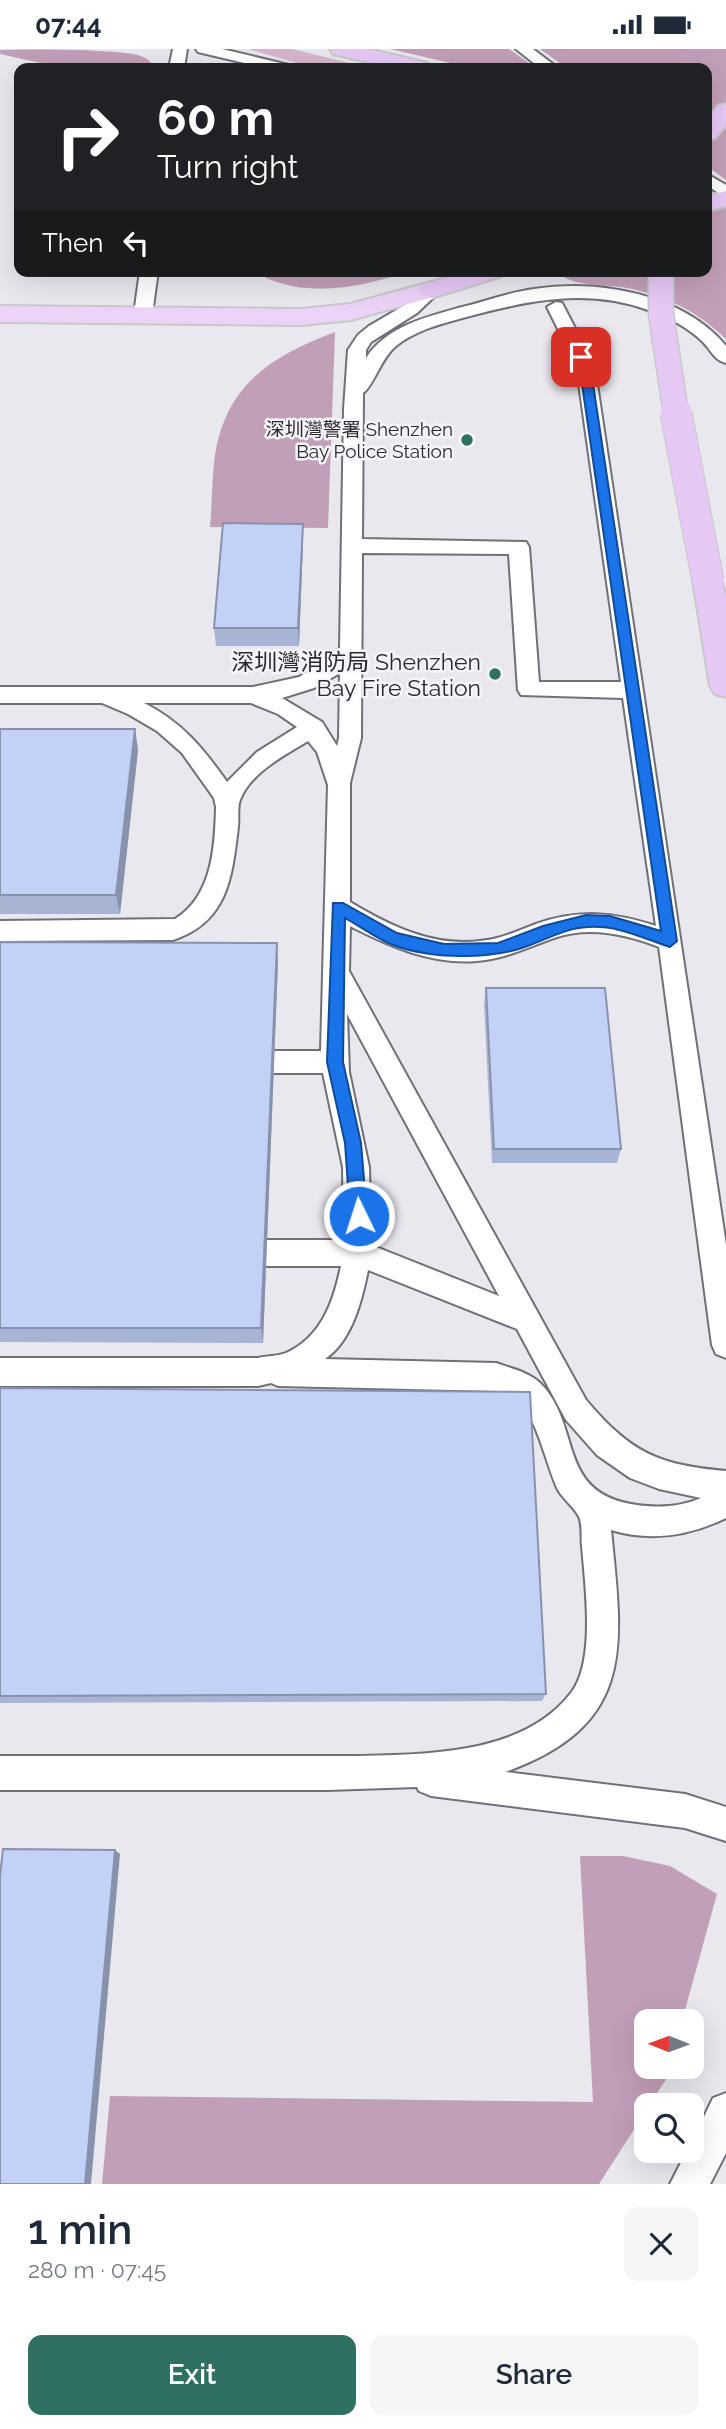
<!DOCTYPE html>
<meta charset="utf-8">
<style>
:root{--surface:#fff;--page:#f6f6f7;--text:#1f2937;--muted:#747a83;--accent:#2e7163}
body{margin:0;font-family:Raleway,"Noto Sans SC",sans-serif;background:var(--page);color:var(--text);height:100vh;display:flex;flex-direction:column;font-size:26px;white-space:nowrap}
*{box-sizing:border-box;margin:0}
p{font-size:23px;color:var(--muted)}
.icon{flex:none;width:38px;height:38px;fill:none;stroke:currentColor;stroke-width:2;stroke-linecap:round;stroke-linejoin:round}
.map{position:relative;height:2135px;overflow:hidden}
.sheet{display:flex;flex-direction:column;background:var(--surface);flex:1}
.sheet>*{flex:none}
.top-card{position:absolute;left:14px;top:14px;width:698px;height:214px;border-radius:14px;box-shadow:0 7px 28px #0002;background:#202124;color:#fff;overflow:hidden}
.needle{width:46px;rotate:271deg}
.buttons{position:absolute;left:634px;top:1960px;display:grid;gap:14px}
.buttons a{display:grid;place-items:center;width:70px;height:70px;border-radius:14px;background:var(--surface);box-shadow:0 7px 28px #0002;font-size:35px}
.pin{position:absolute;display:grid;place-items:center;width:60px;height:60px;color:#fff;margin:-30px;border-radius:14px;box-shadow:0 4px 10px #0006}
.me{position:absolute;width:77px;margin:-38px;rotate:356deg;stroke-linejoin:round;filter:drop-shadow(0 0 5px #0008)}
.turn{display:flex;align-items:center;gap:24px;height:147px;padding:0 28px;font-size:32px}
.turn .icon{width:91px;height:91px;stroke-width:2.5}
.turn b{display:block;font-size:49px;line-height:60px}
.then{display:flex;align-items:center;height:66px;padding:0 28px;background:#0003;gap:14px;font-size:26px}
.round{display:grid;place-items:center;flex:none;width:74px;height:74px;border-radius:14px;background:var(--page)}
.headline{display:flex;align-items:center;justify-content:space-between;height:119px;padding:0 28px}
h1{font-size:42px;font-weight:600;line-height:52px}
.cta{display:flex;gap:14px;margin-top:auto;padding:14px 28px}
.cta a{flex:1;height:80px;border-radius:14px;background:var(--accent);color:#fff;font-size:28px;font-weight:600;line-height:80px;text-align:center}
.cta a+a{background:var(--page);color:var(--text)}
.status{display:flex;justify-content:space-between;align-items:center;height:49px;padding:0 35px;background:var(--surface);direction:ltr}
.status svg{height:19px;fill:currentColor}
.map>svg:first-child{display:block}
.green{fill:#d8b5ce}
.forest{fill:#c29fb8}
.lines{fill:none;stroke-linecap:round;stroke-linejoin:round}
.service-casing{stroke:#707076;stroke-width:4}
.trunk-casing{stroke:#c8c8c9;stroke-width:4}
.motorway-casing{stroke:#c8c8c9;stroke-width:4}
.service{fill:#fff;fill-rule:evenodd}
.trunk{fill:#ebd3f7;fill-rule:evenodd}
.motorway{fill:#e6c8f5;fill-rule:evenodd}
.motorway-bridge-far1-casing{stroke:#c8c8c9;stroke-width:27;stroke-linecap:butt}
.motorway-bridge-casing{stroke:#c8c8c9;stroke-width:33;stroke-linecap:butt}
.motorway-bridge-far1{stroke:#e6c8f5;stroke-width:24}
.motorway-bridge{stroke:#e6c8f5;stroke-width:31}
.wall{fill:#a8b4d4}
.shaded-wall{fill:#8892ac}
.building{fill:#c3d1f6;stroke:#8892ac;stroke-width:2}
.route{fill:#1a73e8;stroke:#114b97;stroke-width:2}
.poi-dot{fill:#2e7163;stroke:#f6f5fc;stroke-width:2.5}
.labels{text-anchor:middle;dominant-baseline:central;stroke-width:5;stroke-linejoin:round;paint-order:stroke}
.far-poi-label{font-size:19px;fill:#2b2b2e;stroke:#f6f5fc;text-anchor:end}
.poi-label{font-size:23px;fill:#2b2b2e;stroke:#f6f5fc;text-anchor:end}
</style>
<div class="status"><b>07:44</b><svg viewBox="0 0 49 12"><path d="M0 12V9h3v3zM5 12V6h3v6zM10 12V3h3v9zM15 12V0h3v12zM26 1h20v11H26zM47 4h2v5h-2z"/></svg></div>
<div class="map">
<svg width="726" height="2135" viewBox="0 0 726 2135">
<rect width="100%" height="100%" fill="#e9e8ef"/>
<!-- green -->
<path class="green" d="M248,0H292L370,19H314Z"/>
<!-- forest -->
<g class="forest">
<path d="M390,0H509L536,19H472Z"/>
<path d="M540,0H726V131L707,117V19H567Z"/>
<path d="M0,1C31,0 111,0 138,6C147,9 150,12 155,19H63L0,5Z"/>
<path d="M707,141L726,155V290C699,264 669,248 632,240C608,234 573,240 556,222H707Z"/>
<path d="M258,222H413C367,235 323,248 277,233C269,230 263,229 258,222Z"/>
<path d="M335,283L328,479L210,478C213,449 211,414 219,387C236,327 281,304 335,283Z"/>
<path d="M580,1807H623L670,1817L717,1845L682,1972H646V2018H670L667,2029L649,2056H646V2062L599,2135H102L110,2047L593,2053Z"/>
</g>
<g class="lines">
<!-- service casing -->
<g class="service-casing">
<g id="service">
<path d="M173,0H187L184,19H169Z"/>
<path d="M196,0H222L289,16L292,19H266L198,3Z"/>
<path d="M516,0H533L558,19H540Z"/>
<path d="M707,125L726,136V148L707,137Z"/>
<path d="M140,222H158L152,265L143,270L134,265Z"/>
<path d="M431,236L437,237L440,241L437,245L417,264L371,293L366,301V309C387,277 426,268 462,258C486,252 510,243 534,240C599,230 683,245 726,297V314C715,312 711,301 703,293C688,278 668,268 648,261C588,239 530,251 470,267C445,274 417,280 396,297C381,309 373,338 363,344L362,490L526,493L529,498L539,633H621L579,335L572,308L547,258L556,253L562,254L590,308L597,335L726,1196V1309L716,1305L712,1296L659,898C625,885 589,877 554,889C528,898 505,910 477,912C432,916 389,897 350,877L349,922L586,1351C631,1404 658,1416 726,1422V1469C689,1487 651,1493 611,1481C623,1599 636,1676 505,1723L685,1745L726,1758V1792L685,1779L431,1747L419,1742L417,1738L328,1741H0V1707H358C428,1705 523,1706 571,1644C596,1612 585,1536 582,1497C581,1489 583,1473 578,1466C573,1457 564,1451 558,1441C546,1416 537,1366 516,1350C510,1345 503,1344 496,1342L278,1337L271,1334L258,1337H0V1309H258C267,1307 278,1307 286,1304C322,1288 334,1251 341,1217H267L257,1213L253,1204L257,1195L267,1191H344L343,1118L323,1024H274L265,1021L261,1013L265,1005L274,1002H321L328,736L317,703L308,692C285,706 250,724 240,751C237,758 239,770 238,778C232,828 228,873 173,891L0,892V872L175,870C212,847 215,799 216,758L214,749L182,704L157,682L128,665L102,654H0V638H253L299,628L322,615L340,599L344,360L348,301L358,286L369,277L405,256L425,237ZM362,504L509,505L518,641L521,646L623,649L656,877C614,863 578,860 536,875C517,882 501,890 480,892C433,898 390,877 350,853V734L361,689ZM340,624L339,689L337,697L322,673L282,649L314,639ZM144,654H251L278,665L297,678L257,703L227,733C203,699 182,673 144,654ZM347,965L499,1247L371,1196L369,1118L349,1023ZM368,1221L517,1280L566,1371L597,1406L630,1429L659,1440L701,1449C680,1458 658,1459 637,1456C555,1445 583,1377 540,1334C529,1323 510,1319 496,1314L325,1310C352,1292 362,1251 368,1221Z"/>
<path d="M726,2044V2104L710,2135H670L687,2102H691V2095L713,2049Z"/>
</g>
</g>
<!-- trunk casing -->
<g class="trunk-casing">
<path id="trunk" d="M431,233L440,236L444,241L440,246L351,271L301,276L0,273V257L301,260L350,255Z"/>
</g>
<!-- motorway casing -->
<g class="motorway-casing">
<g id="motorway">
<path d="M330,0H368L428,14L431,19H394L333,5Z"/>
<path d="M726,55V76L715,89L707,91V70L718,57Z"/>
<path d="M726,142V157L707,162V147Z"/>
<path d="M466,222H505L502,227L431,249L422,246L418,241L422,236Z"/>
<path d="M708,522L719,525L726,548V648L715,645L710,637L693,532L697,525Z"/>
</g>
</g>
<!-- service -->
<use href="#service" class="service"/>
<!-- trunk -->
<use href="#trunk" class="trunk"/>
<!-- motorway -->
<use href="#motorway" class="motorway"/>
<!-- motorway-bridge-far1 casing -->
<g class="motorway-bridge-far1-casing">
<path id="motorway-bridge-far1" d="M661,222V265L676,365"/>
</g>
<!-- motorway-bridge casing -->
<g class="motorway-bridge-casing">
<path id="motorway-bridge" d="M676,364L708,532"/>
</g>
<!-- motorway-bridge-far1 -->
<use href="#motorway-bridge-far1" class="motorway-bridge-far1"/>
<!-- motorway-bridge -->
<use href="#motorway-bridge" class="motorway-bridge"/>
</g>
<!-- wall -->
<g class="wall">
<path d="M303,493L299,597H216L214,579Z"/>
<path d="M0,680H135L138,701L120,865H0Z"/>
<path d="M0,893L278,913L263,1294L0,1293Z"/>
<path d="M486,939L621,1100L617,1114H492L484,955Z"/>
<path d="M0,1339L546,1645L542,1652L0,1654Z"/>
</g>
<!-- shaded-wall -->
<g class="shaded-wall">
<path d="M303,475V493L299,597L298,579Z"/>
<path d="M135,680L138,701L120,865L116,846Z"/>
<path d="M277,894L278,913L263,1294L261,1279Z"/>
<path d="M115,1801L120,1805L91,2135H85Z"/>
</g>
<!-- building -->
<g class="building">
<path d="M223,474L303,475L298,579H214Z"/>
<path d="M0,680H135L116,846H0Z"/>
<path d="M0,893L277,894L261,1279H0Z"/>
<path d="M486,939H605L621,1100H494Z"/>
<path d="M0,1339L530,1343L546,1645L0,1647Z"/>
<path d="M3,1800L115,1801L85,2135H0V1827Z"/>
</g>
<!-- route -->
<path class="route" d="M581,304L586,308L593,335L677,892L670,898C642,889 618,876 588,878C564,879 544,892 522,899C485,911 423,910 386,893C372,886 359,877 345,869L343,1013L361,1094L367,1167L364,1172L359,1175L353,1172L350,1167L345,1094L327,1013L333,854H343L397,884L444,895L498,894L543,877L586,866L610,867L661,882L582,335L575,308Z"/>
<!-- markers -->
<g class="poi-dot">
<circle cx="467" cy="391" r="7"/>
<circle cx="495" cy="625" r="7"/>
</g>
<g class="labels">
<!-- far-poi labels -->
<g class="far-poi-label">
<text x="453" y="380">深圳灣警署 Shenzhen<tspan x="453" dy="22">Bay Police Station</tspan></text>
</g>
<!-- poi labels -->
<g class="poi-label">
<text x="481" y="612">深圳灣消防局 Shenzhen<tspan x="481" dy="26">Bay Fire Station</tspan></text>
</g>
</g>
</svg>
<div class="buttons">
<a><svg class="needle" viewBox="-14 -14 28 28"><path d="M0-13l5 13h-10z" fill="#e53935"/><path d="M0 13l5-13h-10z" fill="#747a83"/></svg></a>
<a><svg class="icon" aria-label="search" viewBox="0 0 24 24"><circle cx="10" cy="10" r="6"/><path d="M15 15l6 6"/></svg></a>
</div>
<div class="pin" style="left:581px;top:308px;background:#d93025"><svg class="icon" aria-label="arrive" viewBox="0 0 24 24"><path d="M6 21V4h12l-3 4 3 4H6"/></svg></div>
<svg class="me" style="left:359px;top:1167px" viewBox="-20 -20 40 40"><circle r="17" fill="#1a73e8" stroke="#fff" stroke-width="3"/><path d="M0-11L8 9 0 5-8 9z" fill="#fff"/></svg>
<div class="top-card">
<div class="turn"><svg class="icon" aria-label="right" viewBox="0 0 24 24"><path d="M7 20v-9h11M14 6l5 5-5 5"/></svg><div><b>60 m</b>Turn right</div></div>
<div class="then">Then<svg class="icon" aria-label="left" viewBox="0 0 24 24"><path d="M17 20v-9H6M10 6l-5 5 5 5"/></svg></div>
</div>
</div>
<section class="sheet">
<div class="headline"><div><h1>1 min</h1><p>280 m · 07:45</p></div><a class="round"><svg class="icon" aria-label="close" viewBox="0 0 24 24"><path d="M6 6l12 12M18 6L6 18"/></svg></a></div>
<div class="cta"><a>Exit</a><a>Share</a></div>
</section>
